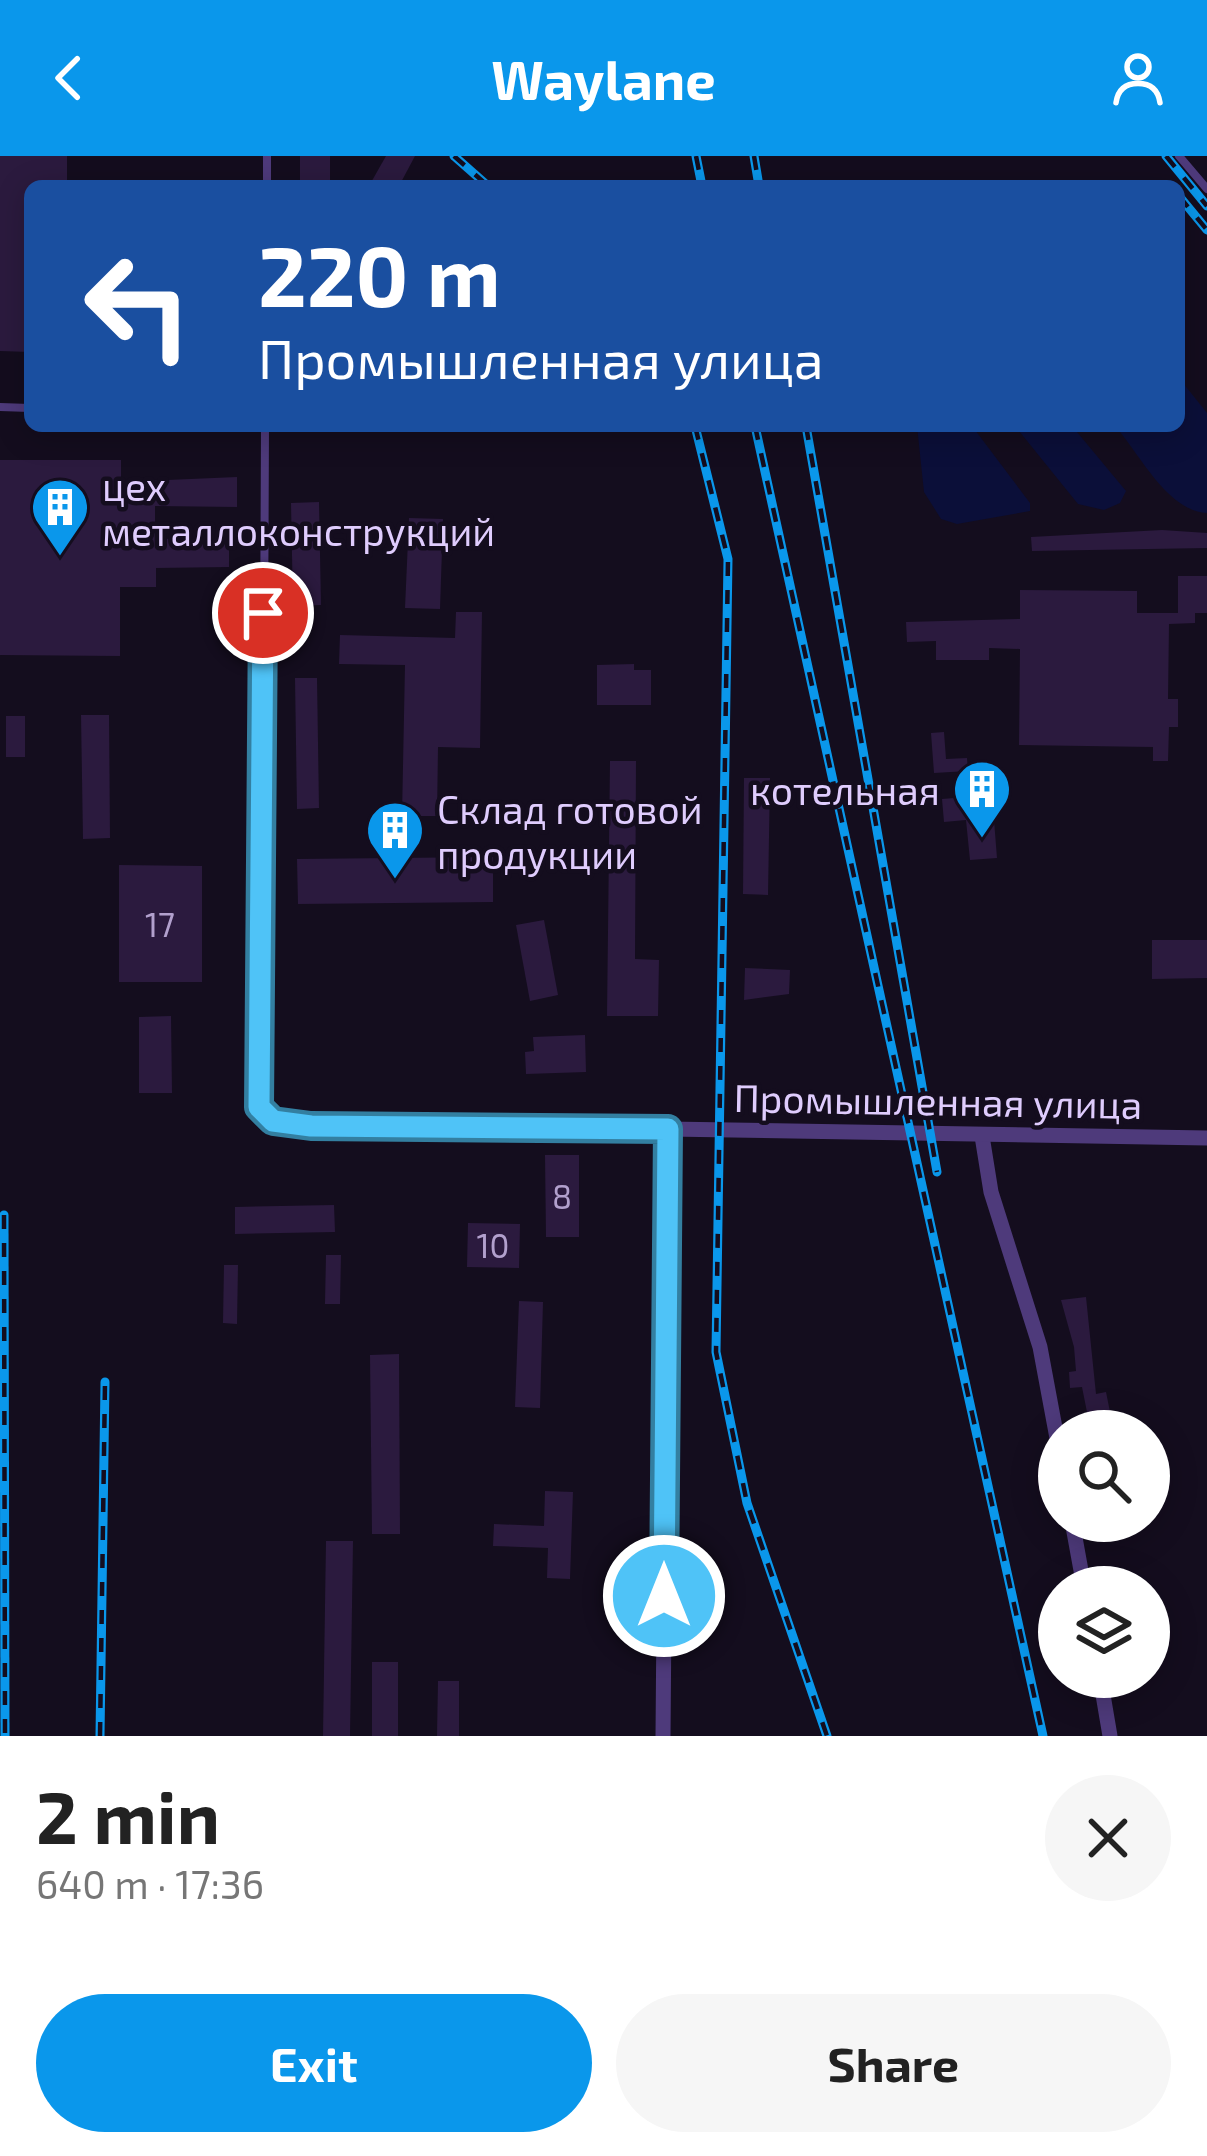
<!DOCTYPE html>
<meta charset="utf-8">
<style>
:root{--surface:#fff;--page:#f6f6f6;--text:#222;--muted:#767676;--accent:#0a97eb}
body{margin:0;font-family:"Exo 2",sans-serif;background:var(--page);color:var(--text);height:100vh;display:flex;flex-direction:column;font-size:45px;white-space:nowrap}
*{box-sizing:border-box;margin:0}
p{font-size:39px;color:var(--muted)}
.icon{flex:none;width:66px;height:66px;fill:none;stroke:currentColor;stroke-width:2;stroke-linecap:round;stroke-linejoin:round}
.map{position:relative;height:1580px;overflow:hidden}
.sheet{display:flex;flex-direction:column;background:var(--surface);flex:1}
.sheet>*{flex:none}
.guide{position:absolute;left:24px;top:24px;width:1161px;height:252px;border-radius:18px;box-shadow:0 6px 30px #0003;background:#1a4fa0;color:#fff;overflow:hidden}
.fabs{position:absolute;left:1038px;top:1254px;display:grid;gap:24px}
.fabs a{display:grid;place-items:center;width:132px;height:132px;border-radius:50%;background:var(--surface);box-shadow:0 6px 30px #0003;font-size:60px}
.pin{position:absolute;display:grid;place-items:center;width:102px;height:102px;color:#fff;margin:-51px;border:6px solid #fff;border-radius:50%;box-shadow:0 3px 12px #0007}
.me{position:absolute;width:132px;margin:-66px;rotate:0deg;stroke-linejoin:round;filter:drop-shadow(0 0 9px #0008)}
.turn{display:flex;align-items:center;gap:42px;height:252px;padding:0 36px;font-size:54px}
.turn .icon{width:156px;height:156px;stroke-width:2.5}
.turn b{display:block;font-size:84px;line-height:102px}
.round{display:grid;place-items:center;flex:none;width:126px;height:126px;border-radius:63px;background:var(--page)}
.head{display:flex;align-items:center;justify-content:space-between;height:204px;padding:0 36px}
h1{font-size:72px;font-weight:700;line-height:90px}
.action{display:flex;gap:24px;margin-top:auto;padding:24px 36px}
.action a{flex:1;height:138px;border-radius:72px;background:var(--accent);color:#fff;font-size:48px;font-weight:700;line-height:138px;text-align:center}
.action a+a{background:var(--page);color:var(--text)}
header{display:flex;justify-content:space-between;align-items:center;height:156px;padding:0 36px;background:var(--accent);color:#fff;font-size:54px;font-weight:700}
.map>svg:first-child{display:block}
.water{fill:#0b0f39}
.building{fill:#2b1a3e}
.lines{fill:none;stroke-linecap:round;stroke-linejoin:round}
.lane{stroke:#4e3a7b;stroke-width:8}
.street{stroke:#4e3a7b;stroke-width:15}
.rail-casing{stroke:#0a97eb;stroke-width:9}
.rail{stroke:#140d1e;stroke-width:4.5;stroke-dasharray:14;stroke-linecap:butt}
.route-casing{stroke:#337fa1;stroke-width:30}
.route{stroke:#4fc3f7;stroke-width:21}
.labels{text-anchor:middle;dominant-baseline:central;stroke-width:9;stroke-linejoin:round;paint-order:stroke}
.number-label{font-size:33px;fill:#b2a0cd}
.poi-label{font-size:39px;fill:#dfccfd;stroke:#140d1e;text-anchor:start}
.street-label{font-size:39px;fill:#dfccfd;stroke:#140d1e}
</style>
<header><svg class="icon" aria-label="back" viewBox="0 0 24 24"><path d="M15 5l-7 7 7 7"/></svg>Waylane<svg class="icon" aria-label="person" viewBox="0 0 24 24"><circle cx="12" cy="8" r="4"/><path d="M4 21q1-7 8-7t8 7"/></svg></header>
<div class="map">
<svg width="1207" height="1580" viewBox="0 0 1207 1580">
<rect width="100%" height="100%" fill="#140d1e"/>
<!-- water -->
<g class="water">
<path d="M1179,222L1207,257V357C1167,355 1140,298 1115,270H1179Z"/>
<path d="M917,270H972L1030,347V355L957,368L941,363L924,336Z"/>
<path d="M1015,270H1072L1126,335L1120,347L1104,354L1078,348Z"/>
</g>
<!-- building -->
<g class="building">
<path d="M0,0H67V30H30V196L0,195Z"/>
<rect x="300" y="0" width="30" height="30"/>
<path d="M386,0H415L399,30H369Z"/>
<path d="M0,304H121V326L237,321V351L155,350V383L229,382V411L156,412V431H120V500L0,499Z"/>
<path d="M319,346L321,449L293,450L291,347Z"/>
<path d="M409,362L443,363L440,453L405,452Z"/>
<path d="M1162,374L1207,377V392L1032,395L1031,381Z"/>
<rect x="1178" y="420" width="29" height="37"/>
<path d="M1020,434L1137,435V457H1195V467L1169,468L1168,543H1178V571H1169L1168,605H1153V591L1019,589L1020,493L989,492V504H936V485L907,486L906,466L1020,463Z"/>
<path d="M456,456H482L480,592L438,591L437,660H402L405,509L339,508L340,479L455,482Z"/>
<path d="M634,508V514H651V549H597V509Z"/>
<path d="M295,522H317L319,652L297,653Z"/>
<path d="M81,559H109L110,682L83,683Z"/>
<rect x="6" y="560" width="19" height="41"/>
<path d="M944,576L946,603L967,602L968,615L934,617L931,577Z"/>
<path d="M610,605H636L635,803L659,804L658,860H607Z"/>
<path d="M744,622H770L768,739L743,738Z"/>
<path d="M992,639L997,702L970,704L966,664L944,666L942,643Z"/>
<path d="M493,701V746L298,748L297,703Z"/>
<path d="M119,709L202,710V826H119Z"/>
<path d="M544,764L558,839L530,845L516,769Z"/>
<path d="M1152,784H1207V822L1152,823Z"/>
<path d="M745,812L790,814L789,838L744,844Z"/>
<path d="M171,860L172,937H139V861Z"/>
<path d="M585,879L586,916L526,918L525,896L534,895L533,881Z"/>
<path d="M545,999H579V1081H546Z"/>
<path d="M334,1049L335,1076L235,1078V1051Z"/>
<path d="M468,1067L520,1068L519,1112L467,1111Z"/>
<path d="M326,1099H341L340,1148H325Z"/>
<path d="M224,1109H238L237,1168L223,1167Z"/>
<path d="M1086,1141L1096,1238L1106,1236L1112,1266L1090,1271L1082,1231L1070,1232L1069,1216L1076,1215L1074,1191L1061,1144Z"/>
<path d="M519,1145L543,1146L540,1252L515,1251Z"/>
<path d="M399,1198L400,1378H372L370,1199Z"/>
<path d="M545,1335L573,1336L570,1423L547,1422L548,1392L493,1390L494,1368L544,1370Z"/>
<path d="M326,1385H353L350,1580H323Z"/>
<rect x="372" y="1506" width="26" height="74"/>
<path d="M438,1525H459V1580H437Z"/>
</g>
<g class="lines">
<!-- lane -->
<g class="lane">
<path d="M1179,0L1207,33"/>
<path d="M267,30V0"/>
<path d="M0,251L30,252"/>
<path d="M265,270L262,957C298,986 602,973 666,973"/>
</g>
<!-- street -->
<g class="street">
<path d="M982,980L991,1036L1040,1191L1059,1293"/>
<path d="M1072,1365L1084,1431"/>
<path d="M1100,1521L1110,1580"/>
<path d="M663,1580L668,973L1207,982"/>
</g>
<!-- rail casing -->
<g class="rail-casing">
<g id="rail">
<path d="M454,0L488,30"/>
<path d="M696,0L702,30"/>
<path d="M754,0L759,30"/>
<path d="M1166,0L1207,50"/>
<path d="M1179,40L1207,74"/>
<path d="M695,270L728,403L716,1196L747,1347L827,1580"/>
<path d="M755,270L1043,1580"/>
<path d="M806,270L937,1016"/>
<path d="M4,1059L5,1580"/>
<path d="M100,1580L105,1226"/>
</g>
</g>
<!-- rail -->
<use href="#rail" class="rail"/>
</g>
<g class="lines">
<!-- route casing -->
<g class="route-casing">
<path id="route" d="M263,457L259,951L273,965L311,970L668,973L664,1440"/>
</g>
<!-- route -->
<use href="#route" class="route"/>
</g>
<!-- icons -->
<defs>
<g id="building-pin" transform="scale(3)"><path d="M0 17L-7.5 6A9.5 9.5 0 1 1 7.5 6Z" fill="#0a97eb" stroke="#140d1e"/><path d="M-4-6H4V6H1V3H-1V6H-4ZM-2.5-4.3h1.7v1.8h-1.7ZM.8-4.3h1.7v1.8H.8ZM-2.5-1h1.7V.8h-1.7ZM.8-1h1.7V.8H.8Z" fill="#fff"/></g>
</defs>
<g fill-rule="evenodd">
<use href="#building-pin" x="60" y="351"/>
<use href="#building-pin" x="982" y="633"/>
<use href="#building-pin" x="395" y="674"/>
</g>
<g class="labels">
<!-- number labels -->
<g class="number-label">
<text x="160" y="768">17</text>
<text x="562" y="1040">8</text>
<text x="493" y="1089">10</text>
</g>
<!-- poi labels -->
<g class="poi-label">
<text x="102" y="329">цех<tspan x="102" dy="45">металлоконструкций</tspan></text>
<text x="940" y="633" text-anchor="end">котельная</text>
<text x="437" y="652">Склад готовой<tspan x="437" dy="45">продукции</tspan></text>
</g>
<!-- street labels -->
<g class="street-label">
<text transform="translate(938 944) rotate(1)">Промышленная улица</text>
</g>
</g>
</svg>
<div class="fabs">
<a><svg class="icon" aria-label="search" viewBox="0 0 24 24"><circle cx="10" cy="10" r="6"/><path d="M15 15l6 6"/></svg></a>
<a><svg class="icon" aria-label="layers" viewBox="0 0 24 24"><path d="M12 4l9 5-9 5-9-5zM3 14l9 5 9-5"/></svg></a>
</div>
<div class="pin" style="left:263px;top:457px;background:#d93025"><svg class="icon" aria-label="arrive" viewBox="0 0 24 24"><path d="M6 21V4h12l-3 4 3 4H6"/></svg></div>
<svg class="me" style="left:664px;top:1440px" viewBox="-20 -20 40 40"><circle r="17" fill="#4fc3f7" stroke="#fff" stroke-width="3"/><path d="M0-11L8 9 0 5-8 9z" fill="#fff"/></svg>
<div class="guide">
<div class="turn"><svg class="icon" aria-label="left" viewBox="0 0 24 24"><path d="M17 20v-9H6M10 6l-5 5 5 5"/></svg><div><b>220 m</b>Промышленная улица</div></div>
</div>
</div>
<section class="sheet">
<div class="head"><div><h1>2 min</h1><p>640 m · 17:36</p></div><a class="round"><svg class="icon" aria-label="close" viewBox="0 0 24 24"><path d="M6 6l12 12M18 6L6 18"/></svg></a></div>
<div class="action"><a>Exit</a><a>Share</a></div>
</section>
